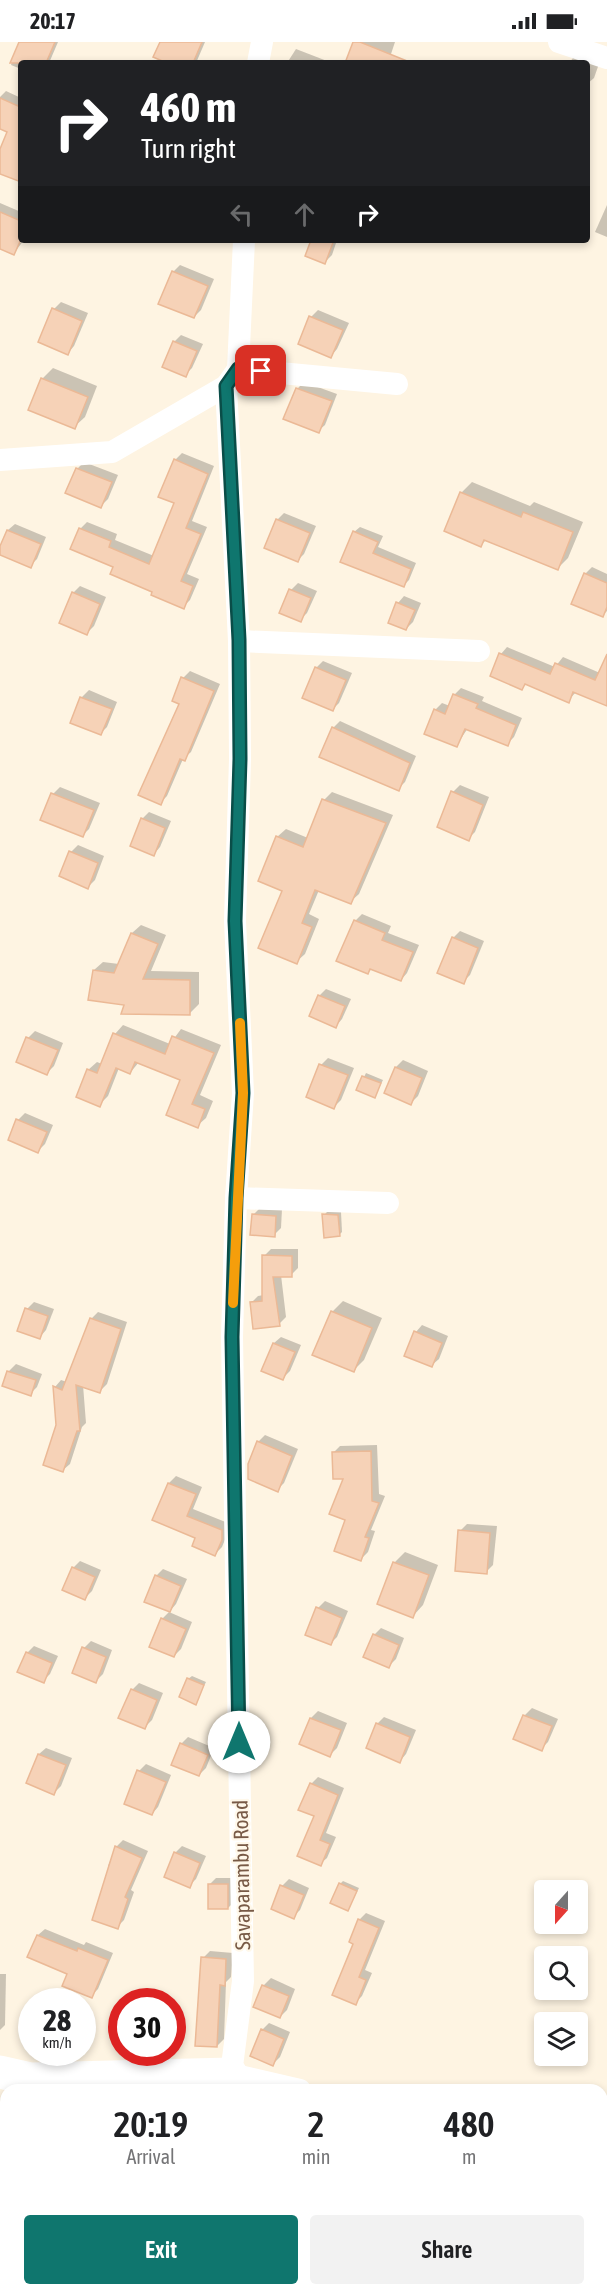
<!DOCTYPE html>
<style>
:root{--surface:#fff;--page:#f2f2f2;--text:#202124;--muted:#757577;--accent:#0f766e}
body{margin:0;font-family:"Asap Condensed",sans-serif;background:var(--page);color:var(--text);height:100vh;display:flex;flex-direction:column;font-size:22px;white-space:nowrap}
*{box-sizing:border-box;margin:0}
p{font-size:20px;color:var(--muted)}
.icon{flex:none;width:33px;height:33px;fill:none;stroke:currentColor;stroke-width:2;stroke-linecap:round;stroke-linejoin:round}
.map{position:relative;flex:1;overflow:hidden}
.side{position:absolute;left:0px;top:2042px;width:608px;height:212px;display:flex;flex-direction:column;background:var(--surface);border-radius:18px 18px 0 0;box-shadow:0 3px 9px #0003}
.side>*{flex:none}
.banner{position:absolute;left:18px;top:18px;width:572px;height:183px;border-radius:6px;box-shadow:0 3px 9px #0003;background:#202124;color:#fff;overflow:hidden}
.needle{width:39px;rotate:201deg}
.fabs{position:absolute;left:534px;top:1838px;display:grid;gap:12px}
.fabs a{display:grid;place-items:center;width:54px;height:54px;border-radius:6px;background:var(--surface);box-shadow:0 3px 9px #0003;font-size:30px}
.speed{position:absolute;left:18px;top:1946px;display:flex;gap:12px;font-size:30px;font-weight:700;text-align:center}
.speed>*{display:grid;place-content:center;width:78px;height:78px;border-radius:50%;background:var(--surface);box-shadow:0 3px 9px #0003;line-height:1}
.speed small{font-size:15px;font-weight:400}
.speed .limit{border:9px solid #d22;background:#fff;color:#111}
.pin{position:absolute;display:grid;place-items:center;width:51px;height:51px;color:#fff;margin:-26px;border-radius:12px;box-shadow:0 3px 9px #0006}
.me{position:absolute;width:66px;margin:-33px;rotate:0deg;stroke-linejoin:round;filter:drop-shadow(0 0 4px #0008)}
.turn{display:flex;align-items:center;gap:21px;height:126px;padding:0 24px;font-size:27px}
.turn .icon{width:78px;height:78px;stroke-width:2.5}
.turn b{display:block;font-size:42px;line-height:51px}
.lanes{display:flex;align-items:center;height:57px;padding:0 24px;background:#0003;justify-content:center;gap:30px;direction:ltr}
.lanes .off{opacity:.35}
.eta{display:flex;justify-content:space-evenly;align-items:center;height:102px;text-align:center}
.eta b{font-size:36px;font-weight:600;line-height:42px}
.primary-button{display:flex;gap:12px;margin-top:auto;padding:12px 24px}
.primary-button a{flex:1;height:69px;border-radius:6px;background:var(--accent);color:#fff;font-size:24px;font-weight:600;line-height:69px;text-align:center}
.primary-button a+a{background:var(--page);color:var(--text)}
.status{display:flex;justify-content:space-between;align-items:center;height:42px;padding:0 30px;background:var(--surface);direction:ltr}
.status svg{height:16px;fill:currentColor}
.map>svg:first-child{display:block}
.shadow{fill:#0003}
.building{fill:#f6d2b7;stroke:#ebb996;stroke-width:1.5}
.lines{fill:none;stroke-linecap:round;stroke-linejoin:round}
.minor{stroke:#fff;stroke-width:22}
.secondary{stroke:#fff;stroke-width:33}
.route-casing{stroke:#0a4d48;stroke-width:15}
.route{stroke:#0f766e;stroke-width:10}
.slow{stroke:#f59e0b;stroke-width:10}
.labels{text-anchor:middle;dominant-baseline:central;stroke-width:4.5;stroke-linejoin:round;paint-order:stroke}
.street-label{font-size:21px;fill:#785a46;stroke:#fff8ea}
</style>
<div class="status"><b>20:17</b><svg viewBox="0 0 49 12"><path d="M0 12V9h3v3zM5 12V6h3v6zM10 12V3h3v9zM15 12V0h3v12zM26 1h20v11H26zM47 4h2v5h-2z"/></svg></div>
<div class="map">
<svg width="607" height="2252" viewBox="0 0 607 2252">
<rect width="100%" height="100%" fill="#fef4e2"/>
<!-- shadow -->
<g class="shadow">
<path d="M20,0H58L49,21H21V27L11,23Z"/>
<path d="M162,0H205L196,21H171Z"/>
<path d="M354,0H395L388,21H362Z"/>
<path d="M296,7L327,19L326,21H287Z"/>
<path d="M577,11L600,19L594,36L587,42L586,21H569Z"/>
<path d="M6,49L21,56V139L0,130V111L9,89L0,86V55Z"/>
<path d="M0,161L21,170V198H24L14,211L0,205Z"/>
<path d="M607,163V195L595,190Z"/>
<path d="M312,198H337L332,213L325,220Z"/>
<path d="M180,223L214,237L201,268L194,275L173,230Z"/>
<path d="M61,260L88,271L74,304L68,311L54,267Z"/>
<path d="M318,268L349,281L337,307L331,314L311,275Z"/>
<path d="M181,293L203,302L192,326L185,333L174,300Z"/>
<path d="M53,326L97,344L85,375L74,385L30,367L43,336Z"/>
<path d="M304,340L337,352L325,383L318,389L297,347Z"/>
<path d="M182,411L214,424L192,479L207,485L187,532L199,537L190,558L183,565L115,524L80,487L87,480L117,492L115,498L154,514L176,461L175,418Z"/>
<path d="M84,420L118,433L108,457L101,464L77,427Z"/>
<path d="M472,440L530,464L534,460L583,480L568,516L557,527L487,497L481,503L461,451Z"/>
<path d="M284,471L316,484L304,512L297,519L277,478Z"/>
<path d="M15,482L46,495L37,517L30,524L0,511L8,488Z"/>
<path d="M360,485L383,494L378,505L416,521L409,538L404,543L342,519L354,490Z"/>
<path d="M592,525L607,532V569L603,573L585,532Z"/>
<path d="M298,541L317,549L307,571L300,578L281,570L291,548Z"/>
<path d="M80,544L106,555L94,584L87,591L73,551Z"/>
<path d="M404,554L421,561L413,580L406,587L398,561Z"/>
<path d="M507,605L555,625L563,615L600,631L607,617V662L576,650L568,659L527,641L522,646L501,612Z"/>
<path d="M323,619L352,631L339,661L332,668L316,626Z"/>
<path d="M190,629L220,642L191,710L183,717L167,754L160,761L181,661L183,636Z"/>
<path d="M461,646L484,655L482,659L522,676L514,695L507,702L468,686L456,704L435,668L442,661L450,664L454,653Z"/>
<path d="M89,648L117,660L107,685L100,692L72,680L82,655Z"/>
<path d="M340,679L416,714L405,740L398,747L333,686Z"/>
<path d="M460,743L489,755L475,790L468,797L453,750Z"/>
<path d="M60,745L100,761L89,787L82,794L53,752Z"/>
<path d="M332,750L393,773L359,852L350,860L319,848L309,872L319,877L305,912L296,920L277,795L286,787L308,796L324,758Z"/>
<path d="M149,770L171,779L160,805L154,812L142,777Z"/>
<path d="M78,803L104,814L95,838L88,845L71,810Z"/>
<path d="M362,872L391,884L388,891L419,903L407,931L401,938L372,926L368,931L355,879Z"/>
<path d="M141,883L166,893L151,929L199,930V962L190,971L127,962L94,928L103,920L119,922L132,891Z"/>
<path d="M460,889L484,899L470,933L463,940L453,896Z"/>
<path d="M326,947L351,957L342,977L336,984L319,954Z"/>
<path d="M123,983L170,1002L181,987L221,1003L200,1053L213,1059L206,1076L197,1084L182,1038L139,1020L130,1031L119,1026L108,1054L99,1063L88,1028L97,1020L102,1022L115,992Z"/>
<path d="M35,989L63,1001L54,1024L47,1031L28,996Z"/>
<path d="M328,1016L354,1026L341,1058L334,1065L308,1054L321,1023Z"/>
<path d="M403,1018L428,1029L418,1054L411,1061L386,1050L396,1025Z"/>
<path d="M366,1031L383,1038L375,1054L358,1047Z"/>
<path d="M25,1071L53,1083L45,1102L38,1109L18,1078Z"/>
<path d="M260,1166L282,1167L281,1186L274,1193L253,1173Z"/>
<path d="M327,1170H341L342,1190L339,1193L324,1173Z"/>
<path d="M271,1207H298V1226L291,1233H281L286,1275L279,1282L251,1261L258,1254L264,1253V1214Z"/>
<path d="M343,1259L382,1276L364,1318L354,1328L332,1270Z"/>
<path d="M34,1260L54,1267L46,1288L40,1295L27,1267Z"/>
<path d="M98,1270L127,1280L107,1342L100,1349L83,1343L86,1381L82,1385L70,1422L63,1428L55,1345L61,1338L67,1340L91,1277Z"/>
<path d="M422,1283L448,1294L439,1317L432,1323L416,1290Z"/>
<path d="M281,1295L301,1303L290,1329L283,1336L263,1328L274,1301Z"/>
<path d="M16,1322L42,1332L37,1345L30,1352L4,1343L9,1329Z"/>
<path d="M265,1393L298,1407L284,1441L277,1448L258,1400Z"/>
<path d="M377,1403L379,1452L385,1454L371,1488L375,1489L368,1510L361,1517L347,1477L346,1435L333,1411L340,1404Z"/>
<path d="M176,1434L202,1445L193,1467L228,1481V1490L222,1505L215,1512L197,1495L169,1441Z"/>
<path d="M467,1482L497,1484L493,1523L486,1530L460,1489Z"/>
<path d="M405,1510L438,1523L423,1563L413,1574L394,1521Z"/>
<path d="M80,1519L101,1528L92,1549L85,1556L73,1526Z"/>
<path d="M163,1527L187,1537L176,1562L170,1569L156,1534Z"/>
<path d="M325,1559L348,1569L337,1595L330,1602L318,1566Z"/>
<path d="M169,1570L192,1580L181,1607L174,1614L162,1577Z"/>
<path d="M381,1586L404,1596L396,1617L389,1624L374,1593Z"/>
<path d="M91,1599L112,1608L103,1632L96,1639L84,1606Z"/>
<path d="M34,1604L58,1614L50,1632L43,1639L27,1611Z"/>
<path d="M192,1634L206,1640L195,1661L188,1637Z"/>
<path d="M139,1641L163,1651L152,1678L145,1685L132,1648Z"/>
<path d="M532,1666L558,1677L548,1700L541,1707L515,1696L525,1673Z"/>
<path d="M318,1669L347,1681L337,1706L330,1713L311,1676Z"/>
<path d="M384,1675L416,1688L406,1712L400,1719L377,1682Z"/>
<path d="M188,1695L214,1706L206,1726L199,1733L181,1702Z"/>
<path d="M46,1706L72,1716L61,1744L54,1751L28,1740L39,1712Z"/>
<path d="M146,1722L171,1733L158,1765L152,1772L139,1729Z"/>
<path d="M318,1735L344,1746L326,1791L336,1795L327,1816L320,1822L311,1742Z"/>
<path d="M123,1798L148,1809L131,1848L134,1850L124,1878L117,1885L112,1825L108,1824L116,1805Z"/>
<path d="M182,1804L206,1814L196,1837L189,1844L175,1811Z"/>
<path d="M216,1836H234L235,1859L228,1866L209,1843Z"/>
<path d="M289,1837L309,1846L300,1868L293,1875L282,1844Z"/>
<path d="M343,1839L359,1846L348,1867L340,1842Z"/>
<path d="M366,1871L385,1879L365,1928L372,1931L362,1954L355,1961V1901L359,1878Z"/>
<path d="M45,1887L84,1903L86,1900L113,1911L98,1947L91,1954L38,1893Z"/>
<path d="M210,1909L233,1911L231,1935L226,1940L224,1997L217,2004L203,1916Z"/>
<path d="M0,1932H6L5,1983L0,1988Z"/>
<path d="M271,1936L295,1947L287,1968L280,1975L255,1964L264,1943Z"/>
<path d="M269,1981L290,1990L280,2015L273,2022L262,1988Z"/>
<path d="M166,2247H196V2252H165Z"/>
<path d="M252,2247H291L289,2252H250Z"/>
<path d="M45,2248L55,2252H41Z"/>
</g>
<!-- building -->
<g class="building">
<path d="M19,0H55L46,21H10Z"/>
<path d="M160,0H202L193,21H167L153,15Z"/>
<path d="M353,0H360L412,21H345Z"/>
<path d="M0,56L18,64L21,57V140L0,132V107L7,90L0,87Z"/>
<path d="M0,170L21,179V197L14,213L0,207Z"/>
<path d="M311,198H334L325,222L305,214Z"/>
<path d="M172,229L208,244L194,276L158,262Z"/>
<path d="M52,266L82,279L68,313L38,300Z"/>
<path d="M309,274L343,288L331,316L298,302Z"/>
<path d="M173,299L197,309L186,335L162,325Z"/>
<path d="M41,336L88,355L75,387L28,368Z"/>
<path d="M296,346L332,359L319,391L283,377Z"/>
<path d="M174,417L208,432L186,486L201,492L181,539L193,544L184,567L151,553L152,550L110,532L113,525L70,507L79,486L111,499L109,505L149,522L174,461L158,455Z"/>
<path d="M76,426L112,440L101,466L65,451Z"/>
<path d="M460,450L521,475L523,470L573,490L558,528L484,498L481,505L444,489Z"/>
<path d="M276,477L310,491L298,520L264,506Z"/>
<path d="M7,488L41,502L31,526L0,513V504Z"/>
<path d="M353,489L378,500L373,511L411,527L404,545L340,520Z"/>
<path d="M584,531L607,541V565L603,575L571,562Z"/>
<path d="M289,547L311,556L301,580L279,571Z"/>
<path d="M72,550L100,562L87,593L59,581Z"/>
<path d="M396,560L415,568L406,588L388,581Z"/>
<path d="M499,611L550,632L555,621L595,638L607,612V664L573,650L569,661L525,642L522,648L490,634Z"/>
<path d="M315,625L346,638L333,669L302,656Z"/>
<path d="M181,635L214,649L185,719L180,717L161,763L138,753L179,662L172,659Z"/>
<path d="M453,652L478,662L476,666L516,683L508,704L465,687L457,705L424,692L434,667L445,672Z"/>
<path d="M80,655L112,667L101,693L70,681Z"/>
<path d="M332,685L410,721L399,749L319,715Z"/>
<path d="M451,749L483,763L469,799L437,785Z"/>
<path d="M51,751L94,768L83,795L40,778Z"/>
<path d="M322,757L386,781L351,862L315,848L302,881L312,885L297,922L258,906L282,849L258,839L276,794L303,805Z"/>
<path d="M141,776L165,786L154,814L130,804Z"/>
<path d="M69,809L98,821L88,847L59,834Z"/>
<path d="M354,878L385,891L382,898L413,910L401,939L370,927L368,932L336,919Z"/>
<path d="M131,891L158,902L143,937L190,938V973L121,972L124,963L88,958L93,928L114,931Z"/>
<path d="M452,895L478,906L464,942L437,931Z"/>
<path d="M318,953L345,964L336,986L309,974Z"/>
<path d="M113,991L165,1012L172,994L214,1011L192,1062L205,1067L198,1086L166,1073L180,1038L135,1020L130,1032L116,1026L100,1065L76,1055L87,1027L97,1031Z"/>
<path d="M26,995L58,1008L47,1033L16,1020Z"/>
<path d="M319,1022L348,1033L334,1067L306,1055Z"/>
<path d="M395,1025L422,1036L411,1063L384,1051Z"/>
<path d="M362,1034L381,1041L375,1056L356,1048Z"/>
<path d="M16,1077L47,1090L38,1111L8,1098Z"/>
<path d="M252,1172L276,1174L275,1195L250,1193Z"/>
<path d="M322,1172L338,1173L340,1194L324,1196Z"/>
<path d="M262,1213L292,1214V1235H273L280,1284L253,1287L250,1260L262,1259Z"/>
<path d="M25,1266L48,1274L40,1297L17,1289Z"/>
<path d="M331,1269L372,1286L354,1330L312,1313Z"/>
<path d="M90,1276L121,1287L100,1351L76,1343L80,1389H77L63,1430L43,1423L56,1383L53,1344L62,1348Z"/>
<path d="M414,1289L442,1301L432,1325L404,1314Z"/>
<path d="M273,1301L295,1310L283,1338L261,1329Z"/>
<path d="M7,1329L36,1338L31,1354L2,1344Z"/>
<path d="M257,1399L292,1414L278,1450L248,1437V1422Z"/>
<path d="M371,1409L372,1459L379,1461L365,1495L369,1496L361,1519L334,1509L345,1478L329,1472L343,1437H333L332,1410Z"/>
<path d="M168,1441L196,1452L187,1474L222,1488V1498L215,1514L192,1504L195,1496L152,1478Z"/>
<path d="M458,1488L490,1491L487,1532L455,1529Z"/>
<path d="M393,1520L429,1533L413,1576L377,1562Z"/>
<path d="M72,1525L95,1535L85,1558L62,1548Z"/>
<path d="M155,1533L181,1544L170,1570L144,1560Z"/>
<path d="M316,1565L342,1576L331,1603L305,1593Z"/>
<path d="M161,1576L186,1587L174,1615L149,1605Z"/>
<path d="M373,1592L399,1603L389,1626L363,1615Z"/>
<path d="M82,1605L106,1615L96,1641L72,1631Z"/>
<path d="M26,1610L52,1621L44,1641L17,1630Z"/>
<path d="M187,1636L204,1643L196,1663L179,1655Z"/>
<path d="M131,1647L157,1658L145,1687L118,1676Z"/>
<path d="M523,1673L552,1684L542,1709L513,1697Z"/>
<path d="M310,1676L341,1688L330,1715L299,1702Z"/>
<path d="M376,1681L410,1695L400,1721L366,1706Z"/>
<path d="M180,1701L208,1713L199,1734L171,1723Z"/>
<path d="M38,1712L66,1723L54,1753L26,1741Z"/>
<path d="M137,1728L166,1740L152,1773L124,1762Z"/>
<path d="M310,1741L338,1753L320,1798L330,1802L321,1824L297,1814L314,1774L298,1768Z"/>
<path d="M115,1804L142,1816L125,1855L128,1857L118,1887L92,1878Z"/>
<path d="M174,1810L200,1821L190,1846L164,1835Z"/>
<path d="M339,1841L357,1849L348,1869L330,1861Z"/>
<rect x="208" y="1842" width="20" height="25"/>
<path d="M280,1843L304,1853L294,1877L271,1867Z"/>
<path d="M358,1877L379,1886L359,1935L366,1938L356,1963L332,1953L353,1902L349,1900Z"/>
<path d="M37,1893L77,1909L78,1906L108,1918L92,1956L62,1944L67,1932L27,1915Z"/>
<path d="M201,1915L226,1917L225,1944L220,1943L217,2005L195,2004Z"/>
<path d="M262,1943L289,1954L280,1976L253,1965Z"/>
<path d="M261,1987L284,1997L273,2024L250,2014Z"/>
</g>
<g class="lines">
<!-- minor -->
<g class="minor">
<path d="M559,0L607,16"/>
<path d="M258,21L262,0"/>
<path d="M244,198L238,327L226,344L239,599L240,717L235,879L243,1051L236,1156L232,1295L243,1939L231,2032L300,2048"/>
<path d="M238,327L397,342"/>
<path d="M0,418L112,410L226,344"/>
<path d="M239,599L479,609"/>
<path d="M236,1156L388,1161"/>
<path d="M602,2084L607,2085"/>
</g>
<!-- secondary -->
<g class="secondary">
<path d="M0,2030L31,2037L231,2032L230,2048"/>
<path d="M210,2252V2247"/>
</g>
</g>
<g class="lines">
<!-- route casing -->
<g class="route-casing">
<path id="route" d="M239,1700L232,1295L236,1156L243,1051L235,879L240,717L239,598L226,344L238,327L261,329"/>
</g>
<!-- route -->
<use href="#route" class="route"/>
<!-- slow -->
<path class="slow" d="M233,1261L243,1051L240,981"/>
</g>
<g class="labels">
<!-- street labels -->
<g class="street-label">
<text transform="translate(241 1833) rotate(-91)">Savaparambu Road</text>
</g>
</g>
</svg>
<div class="fabs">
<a><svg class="needle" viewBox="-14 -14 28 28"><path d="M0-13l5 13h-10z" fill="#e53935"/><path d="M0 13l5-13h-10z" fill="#757577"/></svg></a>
<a><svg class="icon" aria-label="search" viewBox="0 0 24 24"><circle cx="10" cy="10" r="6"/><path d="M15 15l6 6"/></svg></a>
<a><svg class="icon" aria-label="layers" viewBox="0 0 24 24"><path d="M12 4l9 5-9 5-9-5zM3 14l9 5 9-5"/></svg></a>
</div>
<div class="speed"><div>28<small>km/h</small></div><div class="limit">30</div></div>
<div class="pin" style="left:261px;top:329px;background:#d93025"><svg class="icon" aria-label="arrive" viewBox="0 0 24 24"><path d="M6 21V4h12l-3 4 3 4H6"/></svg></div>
<svg class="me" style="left:239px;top:1700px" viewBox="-20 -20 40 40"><circle r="19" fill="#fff"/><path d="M0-13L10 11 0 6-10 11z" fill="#0f766e"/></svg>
<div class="banner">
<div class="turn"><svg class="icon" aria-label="right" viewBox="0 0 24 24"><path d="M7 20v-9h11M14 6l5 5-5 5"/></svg><div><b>460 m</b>Turn right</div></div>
<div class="lanes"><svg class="icon off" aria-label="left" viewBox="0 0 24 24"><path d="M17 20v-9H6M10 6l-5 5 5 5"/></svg><svg class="icon off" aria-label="ahead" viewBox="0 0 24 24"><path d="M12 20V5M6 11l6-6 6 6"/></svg><svg class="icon" aria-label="right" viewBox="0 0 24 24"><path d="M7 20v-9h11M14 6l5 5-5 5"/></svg></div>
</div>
<section class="side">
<div class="eta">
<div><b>20:19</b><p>Arrival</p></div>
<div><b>2</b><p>min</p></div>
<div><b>480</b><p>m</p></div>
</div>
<div class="primary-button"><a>Exit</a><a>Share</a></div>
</section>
</div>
